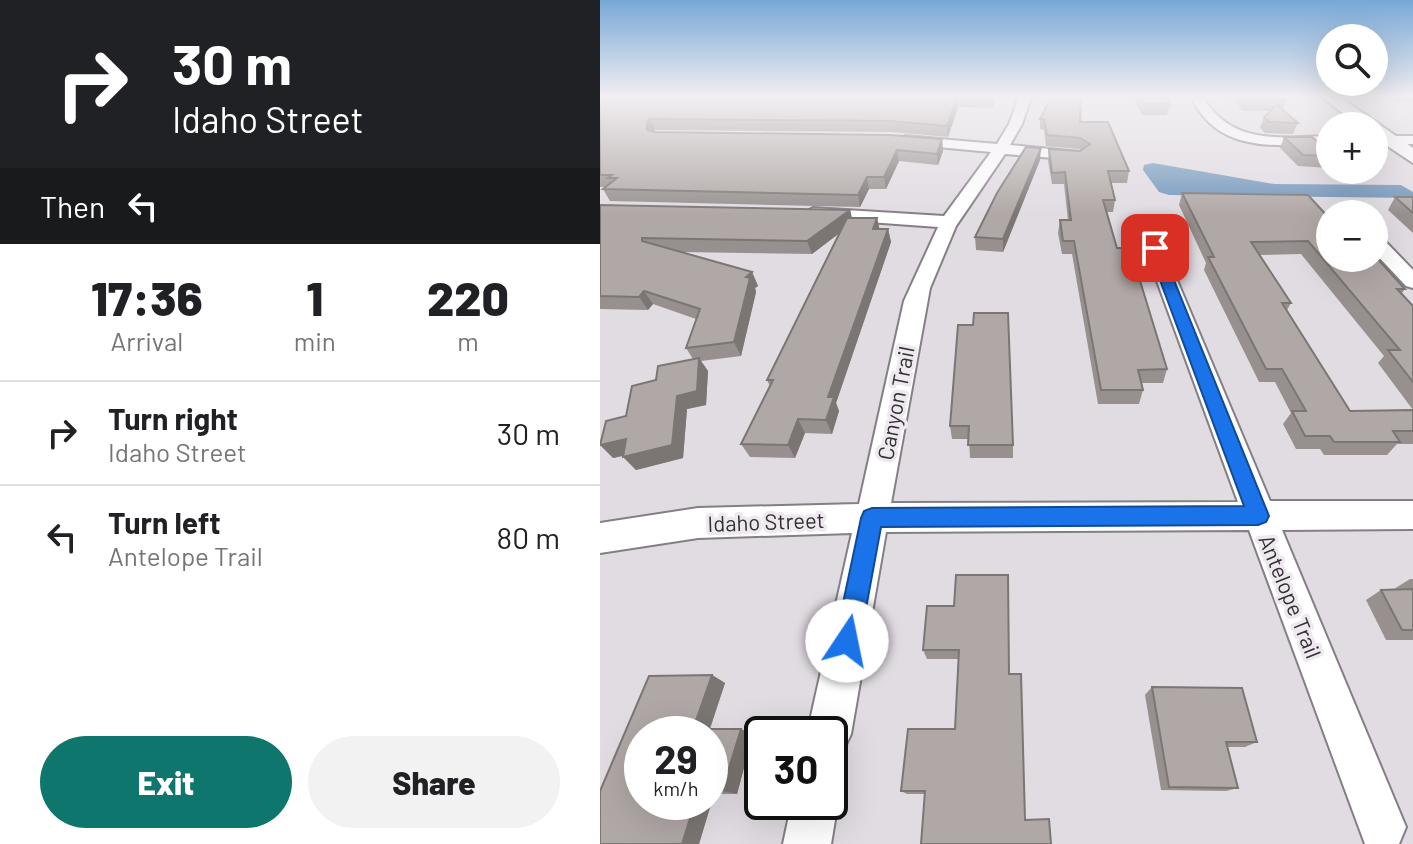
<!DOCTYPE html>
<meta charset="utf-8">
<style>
:root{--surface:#fff;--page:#f2f2f2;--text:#202124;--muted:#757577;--line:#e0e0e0;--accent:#0f766e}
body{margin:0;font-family:Barlow,sans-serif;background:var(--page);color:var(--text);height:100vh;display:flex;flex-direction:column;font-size:30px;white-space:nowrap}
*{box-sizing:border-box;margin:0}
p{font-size:26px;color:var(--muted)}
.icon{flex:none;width:44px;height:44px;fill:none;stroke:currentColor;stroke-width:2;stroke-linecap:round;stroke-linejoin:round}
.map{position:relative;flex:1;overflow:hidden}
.panel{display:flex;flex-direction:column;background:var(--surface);width:600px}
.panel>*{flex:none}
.banner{background:#202124;color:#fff;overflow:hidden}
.fabs{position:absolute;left:716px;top:24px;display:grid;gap:16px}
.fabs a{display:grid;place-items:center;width:72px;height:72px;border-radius:50%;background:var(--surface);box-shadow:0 8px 32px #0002;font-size:40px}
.speed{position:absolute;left:24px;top:716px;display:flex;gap:16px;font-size:40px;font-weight:700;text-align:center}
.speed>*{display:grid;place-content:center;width:104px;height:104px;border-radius:50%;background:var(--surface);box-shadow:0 8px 32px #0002;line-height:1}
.speed small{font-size:20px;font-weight:400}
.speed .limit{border:4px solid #111;border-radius:12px;background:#fff;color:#111}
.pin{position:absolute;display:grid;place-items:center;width:68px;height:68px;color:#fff;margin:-34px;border-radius:16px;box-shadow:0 4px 12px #0006}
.me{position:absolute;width:88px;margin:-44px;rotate:11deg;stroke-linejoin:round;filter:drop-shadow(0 0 6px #0008)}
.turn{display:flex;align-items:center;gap:28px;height:168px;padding:0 40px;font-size:36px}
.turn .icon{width:104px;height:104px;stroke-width:2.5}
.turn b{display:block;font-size:56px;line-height:68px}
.then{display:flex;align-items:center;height:76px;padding:0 40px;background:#0003;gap:16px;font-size:30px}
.eta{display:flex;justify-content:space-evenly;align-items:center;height:136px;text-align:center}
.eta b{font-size:48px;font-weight:800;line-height:56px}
.button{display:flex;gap:16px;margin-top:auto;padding:16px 40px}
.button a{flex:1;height:92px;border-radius:48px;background:var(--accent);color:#fff;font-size:32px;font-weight:800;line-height:92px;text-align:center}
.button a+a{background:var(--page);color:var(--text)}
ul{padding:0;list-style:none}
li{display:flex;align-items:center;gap:24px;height:104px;padding:0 40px;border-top:2px solid var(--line)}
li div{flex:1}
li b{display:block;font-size:30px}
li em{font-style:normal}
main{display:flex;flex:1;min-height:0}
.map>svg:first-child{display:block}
.water{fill:#7196bb}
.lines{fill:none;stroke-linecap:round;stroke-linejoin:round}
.minor-casing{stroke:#847f85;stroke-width:4}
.tertiary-casing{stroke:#847f85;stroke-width:4}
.minor{fill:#fff;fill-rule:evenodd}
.tertiary{fill:#fff;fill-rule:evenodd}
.wall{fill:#97908f;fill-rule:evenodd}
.shaded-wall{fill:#7b7674}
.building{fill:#b0a8a6;stroke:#7b7674;stroke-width:2}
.route{fill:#1a73e8;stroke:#114b97;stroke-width:2}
.labels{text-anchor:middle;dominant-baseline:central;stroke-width:7;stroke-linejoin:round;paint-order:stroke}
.street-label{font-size:22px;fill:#323032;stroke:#eee9ef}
</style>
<main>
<section class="panel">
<div class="banner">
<div class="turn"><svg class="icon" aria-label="right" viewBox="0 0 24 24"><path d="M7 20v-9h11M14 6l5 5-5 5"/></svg><div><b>30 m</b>Idaho Street</div></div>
<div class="then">Then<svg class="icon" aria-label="left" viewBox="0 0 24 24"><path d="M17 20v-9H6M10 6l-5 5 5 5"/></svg></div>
</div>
<div class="eta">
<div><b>17:36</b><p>Arrival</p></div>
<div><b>1</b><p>min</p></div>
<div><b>220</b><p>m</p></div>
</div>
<ul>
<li><svg class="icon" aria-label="right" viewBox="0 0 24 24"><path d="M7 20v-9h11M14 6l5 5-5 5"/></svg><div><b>Turn right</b><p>Idaho Street</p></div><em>30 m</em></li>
<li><svg class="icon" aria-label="left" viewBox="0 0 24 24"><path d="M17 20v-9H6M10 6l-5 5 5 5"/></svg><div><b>Turn left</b><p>Antelope Trail</p></div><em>80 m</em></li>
</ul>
<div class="button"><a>Exit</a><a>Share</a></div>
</section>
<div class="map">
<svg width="813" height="844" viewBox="0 0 813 844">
<rect width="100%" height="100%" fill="#e1dce2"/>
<!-- water -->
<path class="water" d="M553,163L674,184L801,185L813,192V198L569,195L559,192L543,170L544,165Z"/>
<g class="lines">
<!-- minor casing -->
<g class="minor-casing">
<g id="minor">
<path d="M419,97H431L422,124L410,145L479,152L486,156L479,160L405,154L356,226L330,288L291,503L638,502L539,232L548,226L555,228L670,501H813V529L682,530L806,827L799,844H765L649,530L286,532L251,734L244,749L230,755V734H207L252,533L98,538L0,553V523L98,508L259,504L304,301L338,227L213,218L204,213L213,208L344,216L391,152L305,144L298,140L305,136L397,144L409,124Z"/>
<path d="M596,99H604C634,146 681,137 730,136V144C679,145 621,154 594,102Z"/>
<rect x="774" y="136" width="39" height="8"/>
<path d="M774,235L781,237L813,270V288L806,286L774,252Z"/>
<path d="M230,785L238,802L231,844H183L192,802H230Z"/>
</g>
</g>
<!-- tertiary casing -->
<g class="tertiary-casing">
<path id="tertiary" d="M722,97H740L813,148V163L774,137V126H759Z"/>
</g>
<!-- minor -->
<use href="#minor" class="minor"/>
<!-- tertiary -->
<use href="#tertiary" class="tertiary"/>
</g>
<!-- wall -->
<g class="wall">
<path d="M0,97H395L393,108L358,107L348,137L292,132L55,130L53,132L342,139L343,151L338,165L299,161L286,189H269L260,207L10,201L3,189L6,187H0Z"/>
<path d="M533,97H564L570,104L567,115H542Z"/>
<path d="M630,97H682L686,100L682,110L698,123L693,134L665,133L660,128L664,117L671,111H643Z"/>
<path d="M790,97H813V102H798Z"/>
<path d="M450,100L480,122L529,171L527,183H511L515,200L513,212H507L517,248L567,369L563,383H542L543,390L539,404H498L472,254H462L458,233L460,220H468L464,184H452L448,161L449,149L480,151L481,150L479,149L446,146L444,130L440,129V119Z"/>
<path d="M684,137L730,152L729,168L698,166L680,148Z"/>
<path d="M440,160L403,252L376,250L375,237Z"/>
<path d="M582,193L708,195L730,258L805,289L802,293L813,306V444H797L787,455H724L720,449H696L683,424L691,413L675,382H659L604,270L606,263L579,205ZM701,254L784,356L778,363L813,410L750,411L687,310L691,303L660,255Z"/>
<path d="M795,197H813V233L788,210Z"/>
<path d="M0,205L250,210L252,218H277L279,229H288L291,242L236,403L239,411L232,434L205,433L195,458L150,457L141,444L170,386L167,380L239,233L212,254L80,252L152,272L158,286L155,288L156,292L141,356L101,361L108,371L106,405L87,409L83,458L36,470L23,456L13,458L26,416L56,380L93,359L86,348L96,319L53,304L48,310L0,309Z"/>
<path d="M358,325L413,445V458H370L369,439H352L350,426Z"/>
<path d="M810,579H813V640H786L766,600L781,590L794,589Z"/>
<path d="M327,606L409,674L425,820L451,844L325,794H307L301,791L355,729L359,659H327L323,650Z"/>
<path d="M112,675L125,683L110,729L153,734L137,794H114L99,844H0ZM110,734V802H42Z"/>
<path d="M552,687L657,742L645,747H628L638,788L626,791L561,790L545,695Z"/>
</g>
<!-- shaded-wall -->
<g class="shaded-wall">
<path d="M357,97L358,107L348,137L347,126Z"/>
<path d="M50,119L55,130L52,133L47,130V122Z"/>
<path d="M342,139L343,151L338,165L337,154Z"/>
<path d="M441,148L440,160L403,252V239Z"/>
<path d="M297,150L299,161L286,189L284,177Z"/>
<path d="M267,177L269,189L260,207L258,195Z"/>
<path d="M250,210L253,223L212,254L207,241Z"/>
<path d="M277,218L280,231L273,229Z"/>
<path d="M288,229L291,242L236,403L239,411L232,434L226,420L228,397Z"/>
<path d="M152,272L158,286L155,288L156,292L141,356L134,342L146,277Z"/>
<path d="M44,291L53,304L48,310L39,297Z"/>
<path d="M99,358L108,371L106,405L87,409L83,458L36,470L23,457L77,396Z"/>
<path d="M198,419L205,433L195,458L188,445Z"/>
<path d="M26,439L38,452L13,458L0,445Z"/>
<path d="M112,675L125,683L108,734L93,729Z"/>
<path d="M141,729L153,734L137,794L122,791Z"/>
<path d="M110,793L114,794L99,844H82L95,802H110Z"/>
</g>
<!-- building -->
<g class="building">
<path d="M0,97H357L347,126L290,121L50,119L47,122V130L55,132L290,135L342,139L337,154L297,150L284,177H267L258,195L3,189L17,178H8L12,175H0Z"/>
<path d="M451,97H481L480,122H508L529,171H508L515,200H503L517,248H530L567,369L538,370L543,390H501L474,241H463L460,220H471L465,172L452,173L449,149L480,151L490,144L480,138L447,135L444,119H440L450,100Z"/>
<path d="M540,97H564L570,104H544Z"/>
<path d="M643,97H682L686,100L646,101Z"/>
<path d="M677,105L698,123L669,122L664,117Z"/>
<path d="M684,137H712L730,152V156L703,155Z"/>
<path d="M426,147L441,148L403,239L375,237L397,193Z"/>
<path d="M582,193L708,195L730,219V258H774V255L805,289H797L813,306V382L788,350H800L708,241L651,242L691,303H682L750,411L813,410V431H793L800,442H734L730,436H705L692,411H706L682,369H666L608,257H614Z"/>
<path d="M795,197H813V213Z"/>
<path d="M0,205L250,210L207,241L42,238V241L152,272L146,277L150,278L134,342L86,348L100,309L44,291L39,297L0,296Z"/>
<path d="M247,218H277L273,229H288L228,397H234L226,420L198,419L188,445L141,444L173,380H167Z"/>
<path d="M374,313H408L413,445H368L369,426H350L358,325H373Z"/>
<path d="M99,358L97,391L77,396L72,445L23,457L26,439L0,445L6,421L26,416L32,386L56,380L58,366Z"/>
<path d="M356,575H408L409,674H421L425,820L449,819L451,844H321L325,791H301L308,729H355L359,650H323L327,606H354Z"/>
<path d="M813,589V630H802L781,590Z"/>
<path d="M112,675L93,729H141L122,791H110V734H42V802H95L82,844H0V791L49,676Z"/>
<path d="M552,687L642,688L657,742H626L638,788L569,787Z"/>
</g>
<!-- sky -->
<linearGradient id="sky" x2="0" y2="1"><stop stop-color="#78a8d6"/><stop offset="0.45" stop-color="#f2eff2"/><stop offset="1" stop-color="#f2eff2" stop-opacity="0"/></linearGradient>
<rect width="813" height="215" fill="url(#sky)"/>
<!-- route -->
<path class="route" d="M550,245L561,248L669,516L666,522L658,525L281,527L260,641L256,650L247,654L238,650L235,641L261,518L264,511L272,508L644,506L548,248Z"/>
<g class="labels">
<!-- street labels -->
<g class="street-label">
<text transform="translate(295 403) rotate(-79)">Canyon Trail</text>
<text transform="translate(166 521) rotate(-2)">Idaho Street</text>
<text transform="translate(691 596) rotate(68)">Antelope Trail</text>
</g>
</g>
</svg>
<div class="fabs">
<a><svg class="icon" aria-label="search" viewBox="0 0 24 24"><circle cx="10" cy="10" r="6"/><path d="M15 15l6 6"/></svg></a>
<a>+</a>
<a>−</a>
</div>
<div class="speed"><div>29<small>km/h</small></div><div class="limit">30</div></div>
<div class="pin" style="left:555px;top:248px;background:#d93025"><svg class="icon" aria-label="arrive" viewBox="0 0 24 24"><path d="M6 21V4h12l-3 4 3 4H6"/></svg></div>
<svg class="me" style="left:247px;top:641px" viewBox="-20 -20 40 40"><circle r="19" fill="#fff"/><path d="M0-13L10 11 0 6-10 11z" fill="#1a73e8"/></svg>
</div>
</main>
